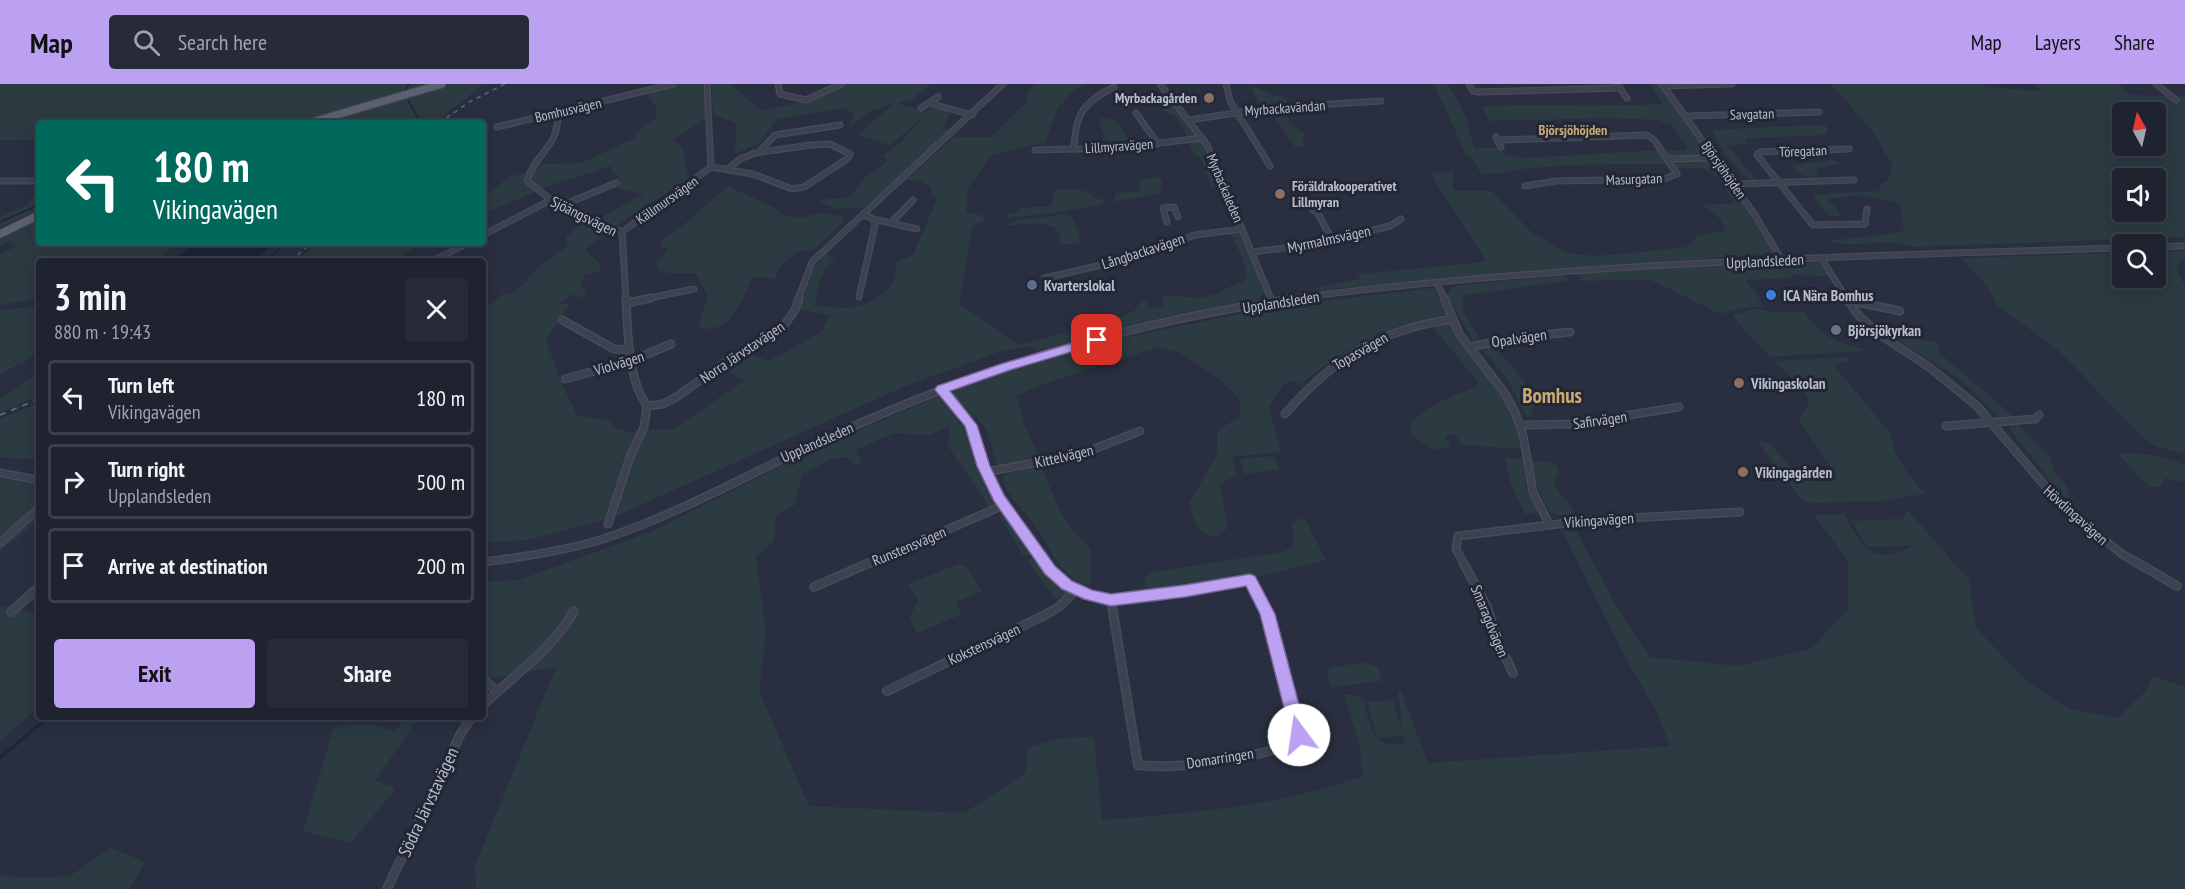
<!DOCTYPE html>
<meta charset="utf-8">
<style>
:root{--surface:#1f2330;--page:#272b38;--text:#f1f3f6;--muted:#a1a4ab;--line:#3c404c;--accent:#bca0f2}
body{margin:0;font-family:"PT Sans Narrow",sans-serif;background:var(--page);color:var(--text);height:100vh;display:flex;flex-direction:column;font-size:22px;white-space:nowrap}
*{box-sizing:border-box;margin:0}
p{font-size:20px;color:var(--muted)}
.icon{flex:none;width:33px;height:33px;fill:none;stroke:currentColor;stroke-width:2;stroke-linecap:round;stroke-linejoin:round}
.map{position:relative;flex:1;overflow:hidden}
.details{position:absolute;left:36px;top:174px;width:450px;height:462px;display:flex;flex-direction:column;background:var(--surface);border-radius:6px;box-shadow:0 3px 15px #0003,0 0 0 2px var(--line)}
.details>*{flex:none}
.banner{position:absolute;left:36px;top:36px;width:450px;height:126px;border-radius:6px;box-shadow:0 3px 15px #0003,0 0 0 2px var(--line);background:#00695c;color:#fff;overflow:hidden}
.needle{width:39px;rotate:352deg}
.controls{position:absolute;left:2112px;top:18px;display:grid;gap:12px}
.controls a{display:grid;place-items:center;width:54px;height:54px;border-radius:6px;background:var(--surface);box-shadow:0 3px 15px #0003,0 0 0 2px var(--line);font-size:30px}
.pin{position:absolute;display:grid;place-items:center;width:51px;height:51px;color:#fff;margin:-26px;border-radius:12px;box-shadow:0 3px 9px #0006}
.me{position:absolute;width:66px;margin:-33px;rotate:346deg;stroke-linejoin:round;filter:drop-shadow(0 0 4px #0008)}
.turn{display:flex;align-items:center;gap:21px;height:126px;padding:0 18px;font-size:27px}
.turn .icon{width:78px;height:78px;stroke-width:2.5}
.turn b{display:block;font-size:42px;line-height:51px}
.round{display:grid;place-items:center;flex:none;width:63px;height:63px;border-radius:6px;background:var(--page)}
.summary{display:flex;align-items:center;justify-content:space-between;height:102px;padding:0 18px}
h1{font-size:36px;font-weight:700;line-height:45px}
.button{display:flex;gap:12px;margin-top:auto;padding:12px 18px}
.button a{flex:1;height:69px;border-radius:6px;background:var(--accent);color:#111;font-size:24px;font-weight:700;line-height:69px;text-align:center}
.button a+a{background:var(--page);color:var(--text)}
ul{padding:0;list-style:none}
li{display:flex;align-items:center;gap:18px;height:75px;margin:0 12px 9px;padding:0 6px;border:3px solid var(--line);border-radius:6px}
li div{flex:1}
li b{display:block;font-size:22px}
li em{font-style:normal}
header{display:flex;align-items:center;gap:36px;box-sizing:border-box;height:84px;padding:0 30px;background:var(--accent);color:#111}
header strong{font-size:28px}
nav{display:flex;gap:33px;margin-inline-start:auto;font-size:21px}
.search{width:420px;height:54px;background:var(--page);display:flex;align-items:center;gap:15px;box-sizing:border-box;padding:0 21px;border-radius:6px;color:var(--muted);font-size:22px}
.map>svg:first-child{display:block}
.green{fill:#2b3b41;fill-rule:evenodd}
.water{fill:#1d253d}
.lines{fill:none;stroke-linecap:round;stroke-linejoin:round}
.stream-far1{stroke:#1d253d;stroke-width:1.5}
.stream{stroke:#1d253d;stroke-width:3}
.minor-far2-casing{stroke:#474b59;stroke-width:7}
.minor-far1-casing{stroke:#474b59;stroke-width:9}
.minor-casing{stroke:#474b59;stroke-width:10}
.major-casing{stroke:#474b59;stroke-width:9}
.minor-far2{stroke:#3d4250;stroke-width:4.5}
.minor-far1{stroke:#3d4250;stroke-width:6}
.minor{stroke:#3d4250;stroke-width:7}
.major{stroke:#5c6170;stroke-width:7}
.rail-far1{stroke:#606576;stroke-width:1.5;stroke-dasharray:4.5 4.5;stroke-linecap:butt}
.rail{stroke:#606576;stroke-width:2;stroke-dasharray:6 6;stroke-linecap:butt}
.route{fill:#bca0f2;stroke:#7a689d;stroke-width:1.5}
.education-dot{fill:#8d6e63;stroke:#222735;stroke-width:2}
.service-dot{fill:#5c6f8a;stroke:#222735;stroke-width:2}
.shop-dot{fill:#3f7fe0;stroke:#222735;stroke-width:2}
.worship-dot{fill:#6b7280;stroke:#222735;stroke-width:2}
.labels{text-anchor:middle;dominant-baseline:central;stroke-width:6;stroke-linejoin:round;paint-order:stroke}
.far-poi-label{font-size:14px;font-weight:bold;fill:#babeca;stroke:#222735;text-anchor:end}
.far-street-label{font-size:14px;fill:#babeca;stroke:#222735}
.far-neighbourhood-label{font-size:14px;font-weight:bold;fill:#cba974;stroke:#222735}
.street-label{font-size:15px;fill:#babeca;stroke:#222735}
.poi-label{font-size:15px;font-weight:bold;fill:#babeca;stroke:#222735;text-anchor:start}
.near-street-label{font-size:18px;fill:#babeca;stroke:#222735}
.district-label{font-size:21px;font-weight:bold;fill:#cba974;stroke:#222735}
</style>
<header>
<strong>Map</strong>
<div class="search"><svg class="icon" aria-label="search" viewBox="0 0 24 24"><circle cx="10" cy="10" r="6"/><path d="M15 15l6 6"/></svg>Search here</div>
<nav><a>Map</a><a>Layers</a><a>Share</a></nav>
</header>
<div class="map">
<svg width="2185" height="805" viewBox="0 0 2185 805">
<rect width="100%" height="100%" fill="#292f40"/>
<!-- green -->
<g class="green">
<path d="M0,0H434L300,39H39V56H0Z"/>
<path d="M453,0H487L481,2L435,39H322Z"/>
<path d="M680,0H704L706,35L672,56L683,64L688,95L616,142L605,136L603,132L644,110L619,105V92L612,89V82C604,83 601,86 594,88C576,93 559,98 542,105L532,98L533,90L540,80L581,79L633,55L643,42L655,35L657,25L645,8Z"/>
<path d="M711,0H731L761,27L806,17L846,0H931L911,16L897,19L927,28L935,23L950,28L944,43L950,47L864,124L837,125L819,118C828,110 837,118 847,113C855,109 859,101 864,95C868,89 878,86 884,80L887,77L883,72L902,57L921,35L890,61L857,51L895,19L869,28L848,44L855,31L845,24L777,35L759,59L735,70L736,39L713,31Z"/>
<path d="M1036,0H1085L1072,8L1058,24L1045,58L992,71L968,104L966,128L983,132L985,137L972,142L959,220L1019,261L1122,233L1134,227L1139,219L1145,216L1150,225L1165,222L1161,213L1164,211L1199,214L1220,209L1229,203L1244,197L1247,193L1242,173L1230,149L1232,147L1241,149L1243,152L1264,208L1261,214L1169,232L1043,265L1038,266L1032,262L999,268L903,303L612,434L528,456L483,459V227L501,211L511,210L524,200L537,184L567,162L566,153L584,137L612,146L585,165L599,179L601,187L584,191L581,203L586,208V211L580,214L574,210L559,219L571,221L564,228L546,256L560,296L577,331L608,336L618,345L637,350L654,345H673L744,297L723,284L747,269L769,277L821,248L830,232L800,225L809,192L825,170L835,174C821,187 817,203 815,221C827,223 841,225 854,223C874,219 902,202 895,178L913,171L937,115L933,112L930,102L920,97L906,96L954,53H991L1027,17L1028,7Z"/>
<path d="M1434,0H1448L1466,32L1474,64H1498L1503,70L1522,74L1659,66L1668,80C1622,80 1577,80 1532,84C1516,85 1497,92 1481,90L1471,73L1466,71Z"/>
<path d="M1650,0H1659L1710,69L1707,71L1669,73L1666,67L1685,66L1687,63L1672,41L1657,36L1609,34L1489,37L1482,22C1543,20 1603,23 1663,20Z"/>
<path d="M1831,0H1984L1987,3L2041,7L2034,0H2119L2131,11L2185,12V153L1912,163C1885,152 1856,166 1828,157L1904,148L1899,119L1862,111L1828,115L1840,129L1838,133L1828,131L1813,113L1819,110L1879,107L1880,100L1888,97L1893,81L1872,47ZM2122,28H2156V62H2122ZM2122,94H2156V128H2122Z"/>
<path d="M1252,2L1274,11L1285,13L1287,19L1261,21L1252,7Z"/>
<path d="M1170,16L1176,21L1197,52L1187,53L1177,33L1163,27L1157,17Z"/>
<path d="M1300,24L1301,26L1287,31L1290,40L1305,50L1303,56L1304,62L1295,63L1270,26Z"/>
<path d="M1104,34C1118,34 1122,44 1128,55L1120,59L1106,57C1104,49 1101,43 1099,35Z"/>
<path d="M1820,41H1825L1828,46L1825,51L1750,54L1746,56L1747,60L1728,62L1756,96L1750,97L1730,77L1711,46Z"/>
<path d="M1202,57L1222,102L1212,103L1200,72L1194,71L1189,58Z"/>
<path d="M1711,75L1715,77L1755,134L1773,169L1317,206L1316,204L1357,195L1360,194L1359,190L1483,178L1485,175L1481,168L1437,101L1432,89L1453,88L1455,94L1452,100L1455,107H1492L1533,150C1543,153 1554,164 1566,168C1594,177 1656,165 1688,163L1698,151L1726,147L1720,135L1703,121L1735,119C1714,88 1718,83 1678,84L1671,76Z"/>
<path d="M1834,76L1841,79L1817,85L1818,93C1807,94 1798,91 1792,81Z"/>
<path d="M527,88L523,99L535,108L483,130V107H490L510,93Z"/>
<path d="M1155,93L1160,94L1162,99L1160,109L1115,118V110L1140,106L1138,96Z"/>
<path d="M728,102L775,124L782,131L802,134L818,129L844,132L841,140L814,166L797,168L781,181L775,195L752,193C743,216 728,254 698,243L708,212L695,189H667L659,186L656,179L668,166L660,162L661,156L682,142Z"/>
<path d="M39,105V126L0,143V133L25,122Z"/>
<path d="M1060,105H1077L1092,110L1095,114L1104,116L1103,120L1055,129L1008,134L1007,130L1018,128L1020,124L1051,122L1053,109Z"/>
<path d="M1066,130C1074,133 1081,151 1080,159L1059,161C1059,159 1060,156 1060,153C1057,132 1018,143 1005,141L1012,137Z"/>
<path d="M39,135V159H176L156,177H39V215L0,221V171L16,162L9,157L0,162V154Z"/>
<path d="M316,159H424L404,171L386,177H297Z"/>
<path d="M2185,167V175L2178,181V189L2185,202V370L2158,363L2145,356L2059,267L1998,222L1987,202L1961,174L2122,169V194H2156V168Z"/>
<path d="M1818,178L1828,191C1815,194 1804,190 1791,191L1793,193L1790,194L1745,196L1758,211L1762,223L1742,224L1720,230L1651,196L1581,197L1578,190L1704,182Z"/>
<path d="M1566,191L1569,197L1464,211L1462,225L1479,254L1473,256L1447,212L1450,205L1460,201Z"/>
<path d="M1433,204L1446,230C1382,243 1350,260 1300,301L1293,296L1283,301L1269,323L1281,368L1232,373L1237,391L1220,400L1228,444L1215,453C1196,448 1195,437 1189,420L1217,370V347L1240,332L1239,314L1217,293L1181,269L1159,263L1053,297L1016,311L1025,342L1040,374L998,384L986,345L975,331L956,339L964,340L983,390L999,417L989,423L948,362L949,342L930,351L895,349L856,366L862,379L855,382L848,373L831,375L802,391L794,422L776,431L774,457L756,472L766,547L759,607L809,722L964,729L1026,689L1027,664L1059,654L1094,653L1102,736C1189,729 1278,723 1362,692L1361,666L1344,611H1355L1365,615L1366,627L1375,654L1386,660H1405L1403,652L1377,654L1367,618L1393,616L1403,648L1398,609L1401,607L1428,679L1670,662L1658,630L1625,573L1562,447L1576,446L1617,523L1650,573L1737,582L1811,565L1848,525V477L1814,431L1844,430C1850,439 1856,455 1865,463C1879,476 1900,470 1914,461L1867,463L1851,437L1897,435L1900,438L1908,426L1969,496L1976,544L2029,599L2070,625L2117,634L2146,607L2152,592L2185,603V805H476L475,782L556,583L483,596V498L518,496L651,448L812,366L961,303L1019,283L1108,257L1272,223Z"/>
<path d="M39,222V268L20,280L5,266L18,280L0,291V226Z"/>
<path d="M1754,225L1776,228H1805C1814,245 1827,254 1846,260C1853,262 1858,262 1863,267L1770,273L1732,232Z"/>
<path d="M1450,238L1503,310L1516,340L1521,365L1461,361L1455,350L1445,353L1451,363L1434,366L1413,352L1409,343C1418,328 1440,317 1457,310C1465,307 1473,306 1479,299L1431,241Z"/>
<path d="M1902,252L1938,258V268L2013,332L1998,334C1973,299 1929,276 1893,253Z"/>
<path d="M1487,263H1492C1511,280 1528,296 1535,322L1530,326L1534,333H1527L1524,329L1507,294L1485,268L1484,264Z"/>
<path d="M1847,273L1850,276L1835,281L1837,285L1891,350L1895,367L1904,384L1925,410L1881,417L1811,419L1801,415L1758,359L1762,357L1770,360L1801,394L1821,396L1837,392L1799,336L1810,316L1801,303L1774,277Z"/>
<path d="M39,288V311L0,329V315Z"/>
<path d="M39,319V376L0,373V335Z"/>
<path d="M2018,341L2051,374L2053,385L2065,399L2070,413L2066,414L2059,407L2011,347L2010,342Z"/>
<path d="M2117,369L2155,371L2183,380L2185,381V396L2179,398L2165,394L2161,403H2149Z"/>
<path d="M1274,372L1279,386L1244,390L1240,375Z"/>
<path d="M1505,373L1523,375L1526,401L1539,428L1525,430L1510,399Z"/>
<path d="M1541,377L1554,379L1559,385L1554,398C1559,410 1568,417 1574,429L1561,432L1549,428L1535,398L1531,378Z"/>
<path d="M1041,382L1059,425L1073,447L1091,466V498L1087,501C1058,491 1050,462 1033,439C1021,423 1007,413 1002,393L1008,389Z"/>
<path d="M0,395L39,400V436L0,467Z"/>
<path d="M1005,426L1035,468L1024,473L999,431Z"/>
<path d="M1298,435H1305L1326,476C1293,484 1171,517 1145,502L1144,493L1153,488L1281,468L1292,464L1294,456L1292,440Z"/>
<path d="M1036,472L1067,508L1055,515L1030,480L1028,475Z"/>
<path d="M959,480L966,482L982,507L956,518L962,530L917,549L909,534L918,517L908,500Z"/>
<path d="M0,522L39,530V623L0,657Z"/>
<path d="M1364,578L1378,583L1382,596L1381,597L1334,603L1330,601L1328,593L1329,584Z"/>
<path d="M406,633H419L375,697L396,704L351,759L303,747L334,642L370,640L395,647Z"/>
<path d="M111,764L145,778L130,805H0V791L30,794L70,792Z"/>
</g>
<!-- water -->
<path class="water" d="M197,159H275L252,177H171Z"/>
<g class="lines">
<!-- stream-far1 -->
<g class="stream-far1">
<path d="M404,8L409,0"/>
<path d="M408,16L421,39"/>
<path d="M0,138L39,121"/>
<path d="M265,177L287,159"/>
</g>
<!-- stream -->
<path class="stream" d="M0,674L48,633"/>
<!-- minor-far2 casing -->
<g class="minor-far2-casing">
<g id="minor-far2">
<path d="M707,0L711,83"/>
<path d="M778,0L780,10L806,16L841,0"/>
<path d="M1160,0L1207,61L1271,215"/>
<path d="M1226,0L1230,17L1270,82"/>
<path d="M1469,0L1473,7L1478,8L1620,4"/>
<path d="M1617,0L1627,14"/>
<path d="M1662,0L1755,131L1781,175"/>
<path d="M2156,0L2176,16"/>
<path d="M1663,2L1732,0"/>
<path d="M938,13L929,19L972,31"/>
<path d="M921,24L929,19"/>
<path d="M558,28C559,65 536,67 527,97L551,116L622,148L626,215"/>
<path d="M1136,29L1158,60"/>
<path d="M1685,32L1819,28"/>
<path d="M1190,36L1267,24L1381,17"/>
<path d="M497,43L673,0"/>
<path d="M1496,53L1501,63"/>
<path d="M1499,56L1647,51L1655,57L1677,90L1664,95L1556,97L1525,102"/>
<path d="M1074,65C1075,31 1083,18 1114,3"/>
<path d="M1849,65L1760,68L1757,71L1813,141L1865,140L1867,125"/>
<path d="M1035,66L1117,64L1202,54"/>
<path d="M760,67L775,51L840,41"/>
<path d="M1667,75L1715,74"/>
<path d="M711,83L753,90L792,105L804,103L847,75L850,70L830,60L811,61L755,69L740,75L728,85"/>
<path d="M0,97H39"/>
<path d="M1734,100L1854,96"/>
<path d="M563,121L616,99"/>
<path d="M1313,126L1317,128L1332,156"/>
<path d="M873,135L917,145"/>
<path d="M1167,138L1163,124L1174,123L1178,133"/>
<path d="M891,139L913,116"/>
<path d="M622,148L711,83"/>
<path d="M483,151L551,116"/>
<path d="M2156,163L2185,162"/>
<path d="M1252,168L1310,161L1390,142L1401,135"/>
<path d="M1821,174L1847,215"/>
<path d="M433,177L468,159"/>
<path d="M1045,194L1119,177L1195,151L1242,145"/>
<path d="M1437,199L1444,215"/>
<path d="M859,213L875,141L873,135L863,130"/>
<path d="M644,215L694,205"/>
<path d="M798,215L812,178L1003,0"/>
<path d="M1288,215C1564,179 1844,172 2122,164"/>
</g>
</g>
<!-- minor-far1 casing -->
<g class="minor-far1-casing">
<g id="minor-far1">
<path d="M626,214C628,248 627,294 647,322"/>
<path d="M1270,214L1272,218"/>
<path d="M1444,214L1460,251L1504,308L1515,328L1523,351L1533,408L1549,440"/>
<path d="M1846,214L1858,231L1879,250L1929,283L1977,322L2063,423L2122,470L2139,480"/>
<path d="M1847,216L1900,227"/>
<path d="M627,219L651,214"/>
<path d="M562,236L614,265L630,266"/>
<path d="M1469,263L1515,254L1570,248"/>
<path d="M565,295L631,277L671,260"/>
<path d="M941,306L971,341L983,382L999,414L1046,480"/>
<path d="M647,322L663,320L678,312L728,276L783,243L795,226L799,214"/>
<path d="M1285,330C1334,274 1378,246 1452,235"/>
<path d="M1521,341L1575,340L1679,323"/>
<path d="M1946,342L2035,335L2039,331"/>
<path d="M986,388L1081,370L1140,347"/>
<path d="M0,389L39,396"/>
<path d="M608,440L630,373L644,343L647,322"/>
<path d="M0,459L39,424"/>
<path d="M483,478C524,473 564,467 603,455C691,426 771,377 856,341C997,279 1147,234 1300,214"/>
<path d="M868,480L1004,421"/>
<path d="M1464,480L1456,465L1458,452L1592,436L1740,428"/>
</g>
</g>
<!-- minor casing -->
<g class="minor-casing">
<g id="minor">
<path d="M1045,478C1061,502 1084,510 1111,516"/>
<path d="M1463,478L1487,523L1500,562L1513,589"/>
<path d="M2136,478L2177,502"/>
<path d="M1250,496L1268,530L1295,635L1298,657C1259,674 1180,686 1138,681L1111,516Z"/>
<path d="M814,503L871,478"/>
<path d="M11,528L39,503"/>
<path d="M483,595L497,607"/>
<path d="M887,607L1045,531L1060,522L1075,506"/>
<path d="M483,621C515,590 551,567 574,527"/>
<path d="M387,805L461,649L472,633"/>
</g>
</g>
<!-- major casing -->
<g class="major-casing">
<g id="major">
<path d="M309,39L442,0"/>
<path d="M0,150L39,131"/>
</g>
</g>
<!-- minor-far2 -->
<use href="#minor-far2" class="minor-far2"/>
<!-- minor-far1 -->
<use href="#minor-far1" class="minor-far1"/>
<!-- minor -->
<use href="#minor" class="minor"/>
<!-- major -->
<use href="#major" class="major"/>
<!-- rail-far1 -->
<g class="rail-far1">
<path d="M439,39L471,17L505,0"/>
<path d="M291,177L311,159"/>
</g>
<!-- rail -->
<path class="rail" d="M0,331L39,315"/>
</g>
<!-- route -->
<path class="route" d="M1097,252L1101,253V259L1010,286L950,307L977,341L990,382L1004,411L1055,482L1072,497L1092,506L1111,510L1185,501L1250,490L1255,492L1275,530L1307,651L1305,657L1299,659L1294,657L1291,651L1260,530L1246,502L1185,513L1111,522L1084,515L1062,505L1045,490L994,417L977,382L965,342L935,306L937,302L1001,280Z"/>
<!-- markers -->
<g class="education-dot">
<circle cx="1209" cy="14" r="6"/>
<circle cx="1280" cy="110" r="6"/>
<circle cx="1739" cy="299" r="6"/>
<circle cx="1743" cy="388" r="6"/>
</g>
<circle class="service-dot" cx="1032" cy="201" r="6"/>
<circle class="shop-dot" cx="1771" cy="211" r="6"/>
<circle class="worship-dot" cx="1836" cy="246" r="6"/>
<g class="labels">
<!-- far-poi labels -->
<g class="far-poi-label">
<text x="1197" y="14">Myrbackagården</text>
<text x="1292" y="102" text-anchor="start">Föräldrakooperativet<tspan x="1292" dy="16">Lillmyran</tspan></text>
</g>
<!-- far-street labels -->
<g class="far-street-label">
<text transform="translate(1285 24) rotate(-4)">Myrbackavändan</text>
<text transform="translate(568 26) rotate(-13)">Bomhusvägen</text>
<text transform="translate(1752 30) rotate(-2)">Savgatan</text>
<text transform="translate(1119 62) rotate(-4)">Lillmyravägen</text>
<text transform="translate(1803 67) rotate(-2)">Töregatan</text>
<text transform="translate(1724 86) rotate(55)">Björsjöhöjden</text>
<text transform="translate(1634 95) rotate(-2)">Masurgatan</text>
<text transform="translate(1225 104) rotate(67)">Myrbackaleden</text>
<text transform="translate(667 116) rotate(-35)">Källmursvägen</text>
</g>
<!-- far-neighbourhood labels -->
<g class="far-neighbourhood-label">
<text x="1573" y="46">Björsjöhöjden</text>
</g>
<!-- street labels -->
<g class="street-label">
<text transform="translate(584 132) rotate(26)">Sjöängsvägen</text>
<text transform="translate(1329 155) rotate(-12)">Myrmalmsvägen</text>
<text transform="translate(1143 167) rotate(-18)">Långbackavägen</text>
<text transform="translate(1765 177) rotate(-3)">Upplandsleden</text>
<text transform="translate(1281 218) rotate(-9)">Upplandsleden</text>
<text transform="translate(1519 254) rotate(-8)">Opalvägen</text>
<text transform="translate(1360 267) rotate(-30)">Topasvägen</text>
<text transform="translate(742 268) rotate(-34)">Norra Järvstavägen</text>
<text transform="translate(619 279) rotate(-17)">Violvägen</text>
<text transform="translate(1600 336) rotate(-8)">Safirvägen</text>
<text transform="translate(817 358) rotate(-24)">Upplandsleden</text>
<text transform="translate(1064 372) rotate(-13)">Kittelvägen</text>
<text transform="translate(2076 431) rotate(42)">Hövdingavägen</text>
<text transform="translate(1599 436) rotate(-4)">Vikingavägen</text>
<text transform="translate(909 462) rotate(-23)">Runstensvägen</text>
<text transform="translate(1490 537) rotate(68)">Smaragdvägen</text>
<text transform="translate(984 560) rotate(-25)">Kokstensvägen</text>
<text transform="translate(1220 674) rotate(-9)">Domarringen</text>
</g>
<!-- poi labels -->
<g class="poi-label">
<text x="1044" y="201">Kvarterslokal</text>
<text x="1783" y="211">ICA Nära Bomhus</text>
<text x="1848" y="246">Björsjökyrkan</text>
<text x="1751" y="299">Vikingaskolan</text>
<text x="1755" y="388">Vikingagården</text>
</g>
<!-- near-street labels -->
<g class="near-street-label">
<text transform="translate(428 718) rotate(-65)">Södra Järvstavägen</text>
</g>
<!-- district labels -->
<g class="district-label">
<text x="1552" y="311">Bomhus</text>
</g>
</g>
</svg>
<div class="controls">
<a><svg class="needle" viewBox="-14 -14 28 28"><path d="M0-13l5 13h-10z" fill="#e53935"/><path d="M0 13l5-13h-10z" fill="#a1a4ab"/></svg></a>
<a><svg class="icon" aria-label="sound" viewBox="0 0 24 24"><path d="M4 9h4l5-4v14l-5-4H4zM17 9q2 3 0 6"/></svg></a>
<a><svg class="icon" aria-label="search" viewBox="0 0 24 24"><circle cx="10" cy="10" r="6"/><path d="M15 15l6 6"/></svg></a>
</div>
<div class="pin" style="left:1097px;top:256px;background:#d93025"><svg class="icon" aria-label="arrive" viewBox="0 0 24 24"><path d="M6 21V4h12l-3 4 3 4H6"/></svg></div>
<svg class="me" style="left:1299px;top:651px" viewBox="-20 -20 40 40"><circle r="19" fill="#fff"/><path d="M0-13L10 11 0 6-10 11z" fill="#bca0f2"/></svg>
<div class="banner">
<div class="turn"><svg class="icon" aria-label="left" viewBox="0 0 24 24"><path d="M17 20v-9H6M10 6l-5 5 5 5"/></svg><div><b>180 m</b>Vikingavägen</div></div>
</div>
<section class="details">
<div class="summary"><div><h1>3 min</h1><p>880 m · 19:43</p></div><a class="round"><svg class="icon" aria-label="close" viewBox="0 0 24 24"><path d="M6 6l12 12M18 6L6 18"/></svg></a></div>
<ul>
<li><svg class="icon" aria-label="left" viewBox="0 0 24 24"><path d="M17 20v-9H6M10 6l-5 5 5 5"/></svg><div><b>Turn left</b><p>Vikingavägen</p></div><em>180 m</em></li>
<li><svg class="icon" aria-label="right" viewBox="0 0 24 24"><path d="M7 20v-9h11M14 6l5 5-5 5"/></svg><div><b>Turn right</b><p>Upplandsleden</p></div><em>500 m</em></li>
<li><svg class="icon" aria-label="arrive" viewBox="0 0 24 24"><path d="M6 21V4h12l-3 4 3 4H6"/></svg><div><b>Arrive at destination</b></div><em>200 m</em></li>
</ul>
<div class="button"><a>Exit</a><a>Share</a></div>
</section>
</div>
